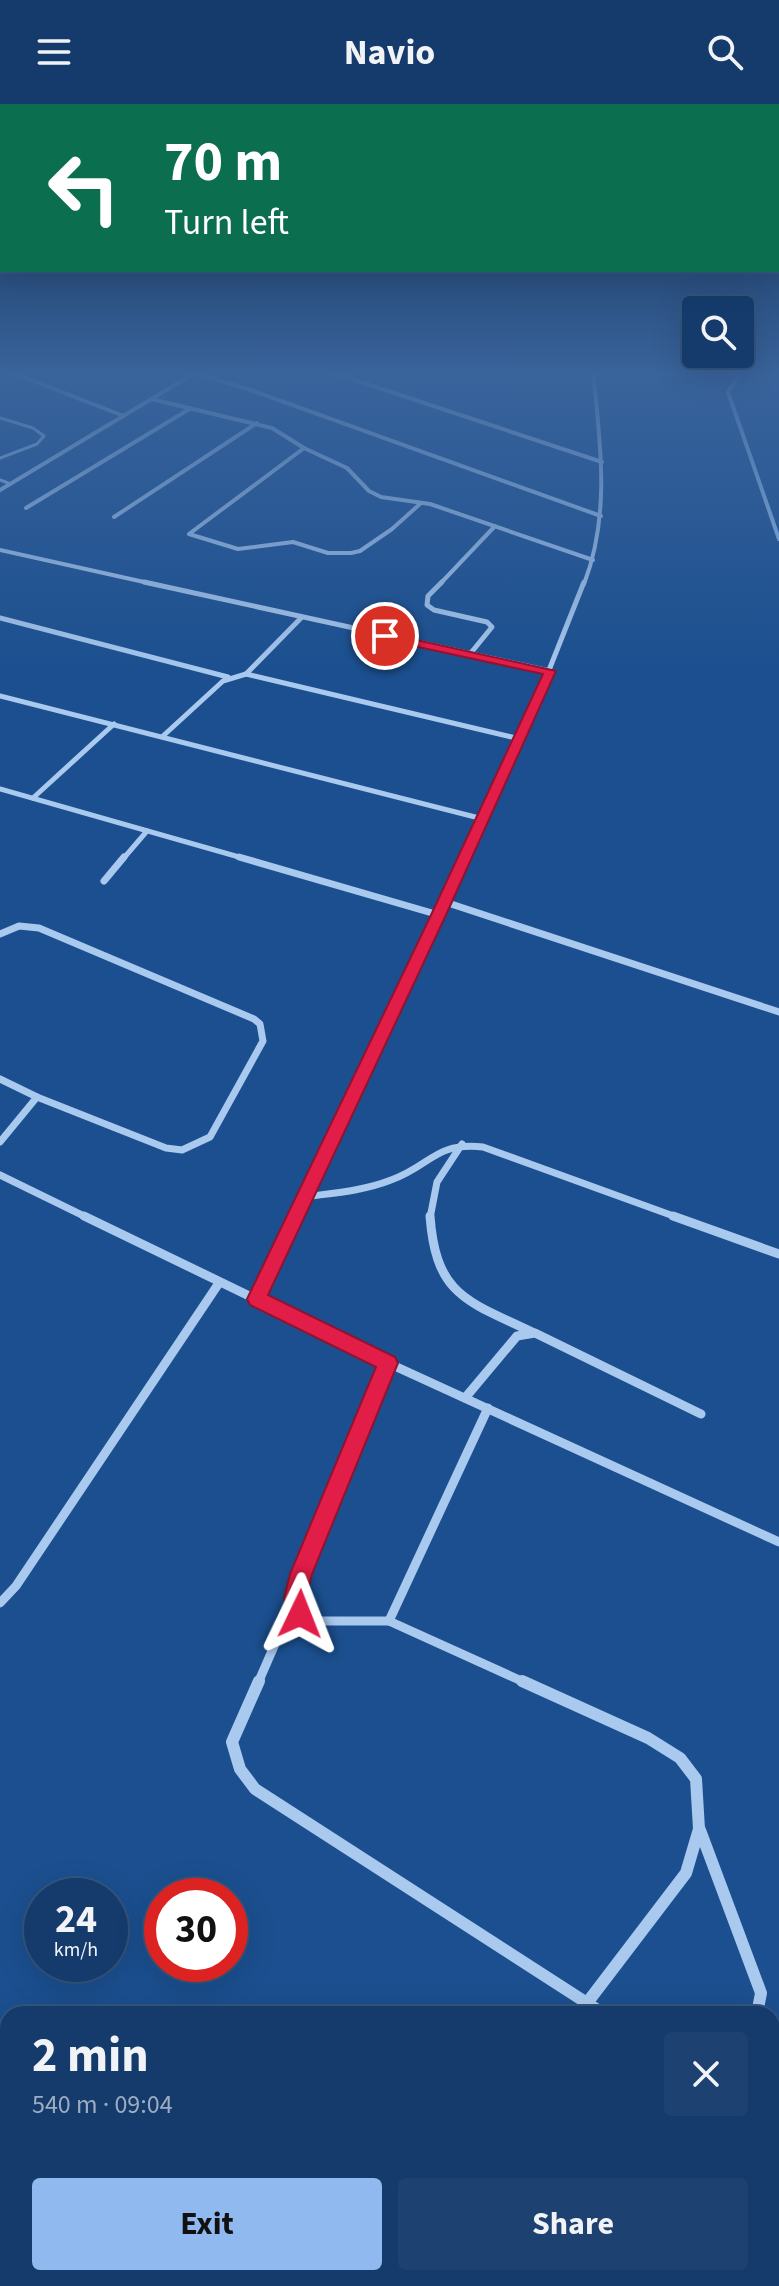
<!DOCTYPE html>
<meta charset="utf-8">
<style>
:root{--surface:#143b6b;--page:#1d4271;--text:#f1f3f6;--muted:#9dadc1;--line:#33557e;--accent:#90b9f0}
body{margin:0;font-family:"Source Sans 3",sans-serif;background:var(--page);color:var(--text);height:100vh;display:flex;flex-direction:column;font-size:30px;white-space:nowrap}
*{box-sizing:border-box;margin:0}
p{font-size:26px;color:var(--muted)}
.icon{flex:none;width:44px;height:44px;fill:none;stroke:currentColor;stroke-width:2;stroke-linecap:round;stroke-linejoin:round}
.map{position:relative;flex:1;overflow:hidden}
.panel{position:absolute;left:0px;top:1902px;width:780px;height:280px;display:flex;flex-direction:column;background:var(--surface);border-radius:24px 24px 0 0;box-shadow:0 8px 32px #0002,0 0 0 2px var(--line)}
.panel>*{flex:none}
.banner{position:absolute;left:0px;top:0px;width:780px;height:168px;box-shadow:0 8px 32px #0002,0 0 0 2px var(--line);background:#0b6e4f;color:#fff;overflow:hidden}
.tools{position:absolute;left:682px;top:192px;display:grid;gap:16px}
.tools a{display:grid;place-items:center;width:72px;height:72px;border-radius:8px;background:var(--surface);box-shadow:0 8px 32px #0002,0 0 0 2px var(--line);font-size:40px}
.speed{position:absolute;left:24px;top:1774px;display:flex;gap:16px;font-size:40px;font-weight:700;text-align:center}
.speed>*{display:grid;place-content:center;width:104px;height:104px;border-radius:50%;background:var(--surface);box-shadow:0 8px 32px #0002,0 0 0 2px var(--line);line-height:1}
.speed small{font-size:20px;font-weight:400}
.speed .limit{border:12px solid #d22;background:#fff;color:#111}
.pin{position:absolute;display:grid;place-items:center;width:68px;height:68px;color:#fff;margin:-34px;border:4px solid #fff;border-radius:50%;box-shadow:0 2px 8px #0007}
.me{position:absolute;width:88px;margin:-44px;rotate:2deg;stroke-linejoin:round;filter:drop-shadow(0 0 6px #0008)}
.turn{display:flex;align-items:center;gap:28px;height:168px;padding:0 32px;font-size:36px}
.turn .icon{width:104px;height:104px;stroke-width:2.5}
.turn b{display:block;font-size:56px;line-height:68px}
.round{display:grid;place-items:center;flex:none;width:84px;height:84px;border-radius:8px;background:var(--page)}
.overview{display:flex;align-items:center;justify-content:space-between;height:136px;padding:0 32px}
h1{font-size:48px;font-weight:700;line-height:60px}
.primary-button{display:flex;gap:16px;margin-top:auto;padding:16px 32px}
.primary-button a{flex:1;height:92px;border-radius:8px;background:var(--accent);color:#111;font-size:32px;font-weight:700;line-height:92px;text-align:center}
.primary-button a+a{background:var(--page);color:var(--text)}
header{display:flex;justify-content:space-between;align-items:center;height:104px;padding:0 32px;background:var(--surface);font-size:36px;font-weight:700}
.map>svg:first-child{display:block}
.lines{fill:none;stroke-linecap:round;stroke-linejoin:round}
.stream{stroke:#9cc4f0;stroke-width:4}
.service{stroke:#a9c9ee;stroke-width:3}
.minor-far4{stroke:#a9c9ee;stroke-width:4}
.minor-far3{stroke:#a9c9ee;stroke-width:5}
.minor-far2{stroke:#a9c9ee;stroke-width:7}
.minor-far1{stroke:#a9c9ee;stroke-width:9}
.minor{stroke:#a9c9ee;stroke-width:12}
.route{fill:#e11d48;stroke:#92132f;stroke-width:2}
</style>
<header><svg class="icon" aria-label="menu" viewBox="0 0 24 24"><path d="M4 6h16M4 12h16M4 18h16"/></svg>Navio<svg class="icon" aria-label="search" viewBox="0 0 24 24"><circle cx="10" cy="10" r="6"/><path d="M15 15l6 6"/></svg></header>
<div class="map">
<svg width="779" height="2182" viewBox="0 0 779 2182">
<rect width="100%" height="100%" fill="#1b4f8f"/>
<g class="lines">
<!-- stream -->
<path class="stream" d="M742,266L728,288L779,435"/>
<!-- service -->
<g class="service">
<path d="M0,314L33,324L44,332L37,340L0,354"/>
<path d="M0,376L11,380"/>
</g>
<!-- minor-far4 -->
<g class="minor-far4">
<path d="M5,266L124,312"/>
<path d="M325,266L602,358"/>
<path d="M195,269L245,284L601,412"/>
<path d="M151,295L272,324L304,344L347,364L369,387L381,393L430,400L593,456"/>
<path d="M304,344L189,430L238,445L293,438L328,449H351L360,447L392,425L421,399"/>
<path d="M0,386L198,267"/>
<path d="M26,404L191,304"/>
<path d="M114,413L257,319"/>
<path d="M0,446L153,480"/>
<path d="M440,480L495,422"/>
<path d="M584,480C611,410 600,338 593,266"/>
</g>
<!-- minor-far3 -->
<g class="minor-far3">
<path d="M144,478L550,567"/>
<path d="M442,478L428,492L427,501L434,506L487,518L492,523L470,550"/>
<path d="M0,514L228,573"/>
<path d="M301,514L246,570L520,635"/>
<path d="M0,592L483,715"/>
<path d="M163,632L223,577L246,570"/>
<path d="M0,685L246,755"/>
<path d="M33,694L114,620"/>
<path d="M123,755L147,727"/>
<path d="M464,755L528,619L584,478"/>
</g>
<!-- minor-far2 -->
<g class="minor-far2">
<path d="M239,753L439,811"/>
<path d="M104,777L124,753"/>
<path d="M445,798L779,908"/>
<path d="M0,830L19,822L39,824L254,915L260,920L263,937L210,1033L182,1046L166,1044L37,993L0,975"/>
<path d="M0,1038L37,993"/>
<path d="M0,1071L88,1114"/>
<path d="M304,1093C333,1089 363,1087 391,1076C431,1062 434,1038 483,1043L679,1114"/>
<path d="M295,1114L465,753"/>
<path d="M430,1114L437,1078L462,1040"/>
</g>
<!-- minor-far1 -->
<g class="minor-far1">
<path d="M84,1112L388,1259L779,1438"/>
<path d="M430,1112C436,1193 468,1197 534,1229"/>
<path d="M673,1112L779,1150"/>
<path d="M257,1195L296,1112"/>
<path d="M388,1259L301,1470L295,1494L305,1517H389"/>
<path d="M465,1294L517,1232L535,1229L701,1310"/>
<path d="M488,1304L389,1517L526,1579"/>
<path d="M0,1499L16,1482L219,1179"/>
<path d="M258,1579L295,1494"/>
</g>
<!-- minor -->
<g class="minor">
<path d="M259,1577L232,1638L240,1665L255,1685L604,1910"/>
<path d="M522,1577L648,1634L680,1654L696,1675L699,1725L686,1769L587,1899"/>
<path d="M700,1726L761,1889L757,1910"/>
<path d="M0,1930L8,1936"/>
<path d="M296,2174L298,2182"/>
</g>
</g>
<!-- sky -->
<linearGradient id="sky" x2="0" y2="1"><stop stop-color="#0f2b4f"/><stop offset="0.47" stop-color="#39639b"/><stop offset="1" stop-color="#39639b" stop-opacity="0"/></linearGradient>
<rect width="779" height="572" fill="url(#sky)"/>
<!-- route -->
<path class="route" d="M385,529L556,567L446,811L268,1191L395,1253L398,1259L312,1470L306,1494L311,1510L308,1519L300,1522L291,1519L284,1494L290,1470L376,1263L250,1201L247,1195L431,811L543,570L381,535L380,532Z"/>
</svg>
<div class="tools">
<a><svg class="icon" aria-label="search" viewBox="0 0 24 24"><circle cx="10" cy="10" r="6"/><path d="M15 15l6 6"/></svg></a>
</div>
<div class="speed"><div>24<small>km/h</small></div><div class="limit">30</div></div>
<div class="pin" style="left:385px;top:532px;background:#d93025"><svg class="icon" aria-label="arrive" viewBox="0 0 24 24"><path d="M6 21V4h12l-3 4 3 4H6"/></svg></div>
<svg class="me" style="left:300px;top:1510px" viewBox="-20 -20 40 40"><path d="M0-17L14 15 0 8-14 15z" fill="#e11d48" stroke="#fff" stroke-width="4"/></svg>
<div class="banner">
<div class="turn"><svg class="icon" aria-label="left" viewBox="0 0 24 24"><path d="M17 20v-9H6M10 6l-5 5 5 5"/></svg><div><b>70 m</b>Turn left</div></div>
</div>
<section class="panel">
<div class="overview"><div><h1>2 min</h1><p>540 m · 09:04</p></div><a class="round"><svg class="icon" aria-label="close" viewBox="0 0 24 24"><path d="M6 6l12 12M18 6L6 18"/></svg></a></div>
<div class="primary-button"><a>Exit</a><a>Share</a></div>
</section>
</div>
